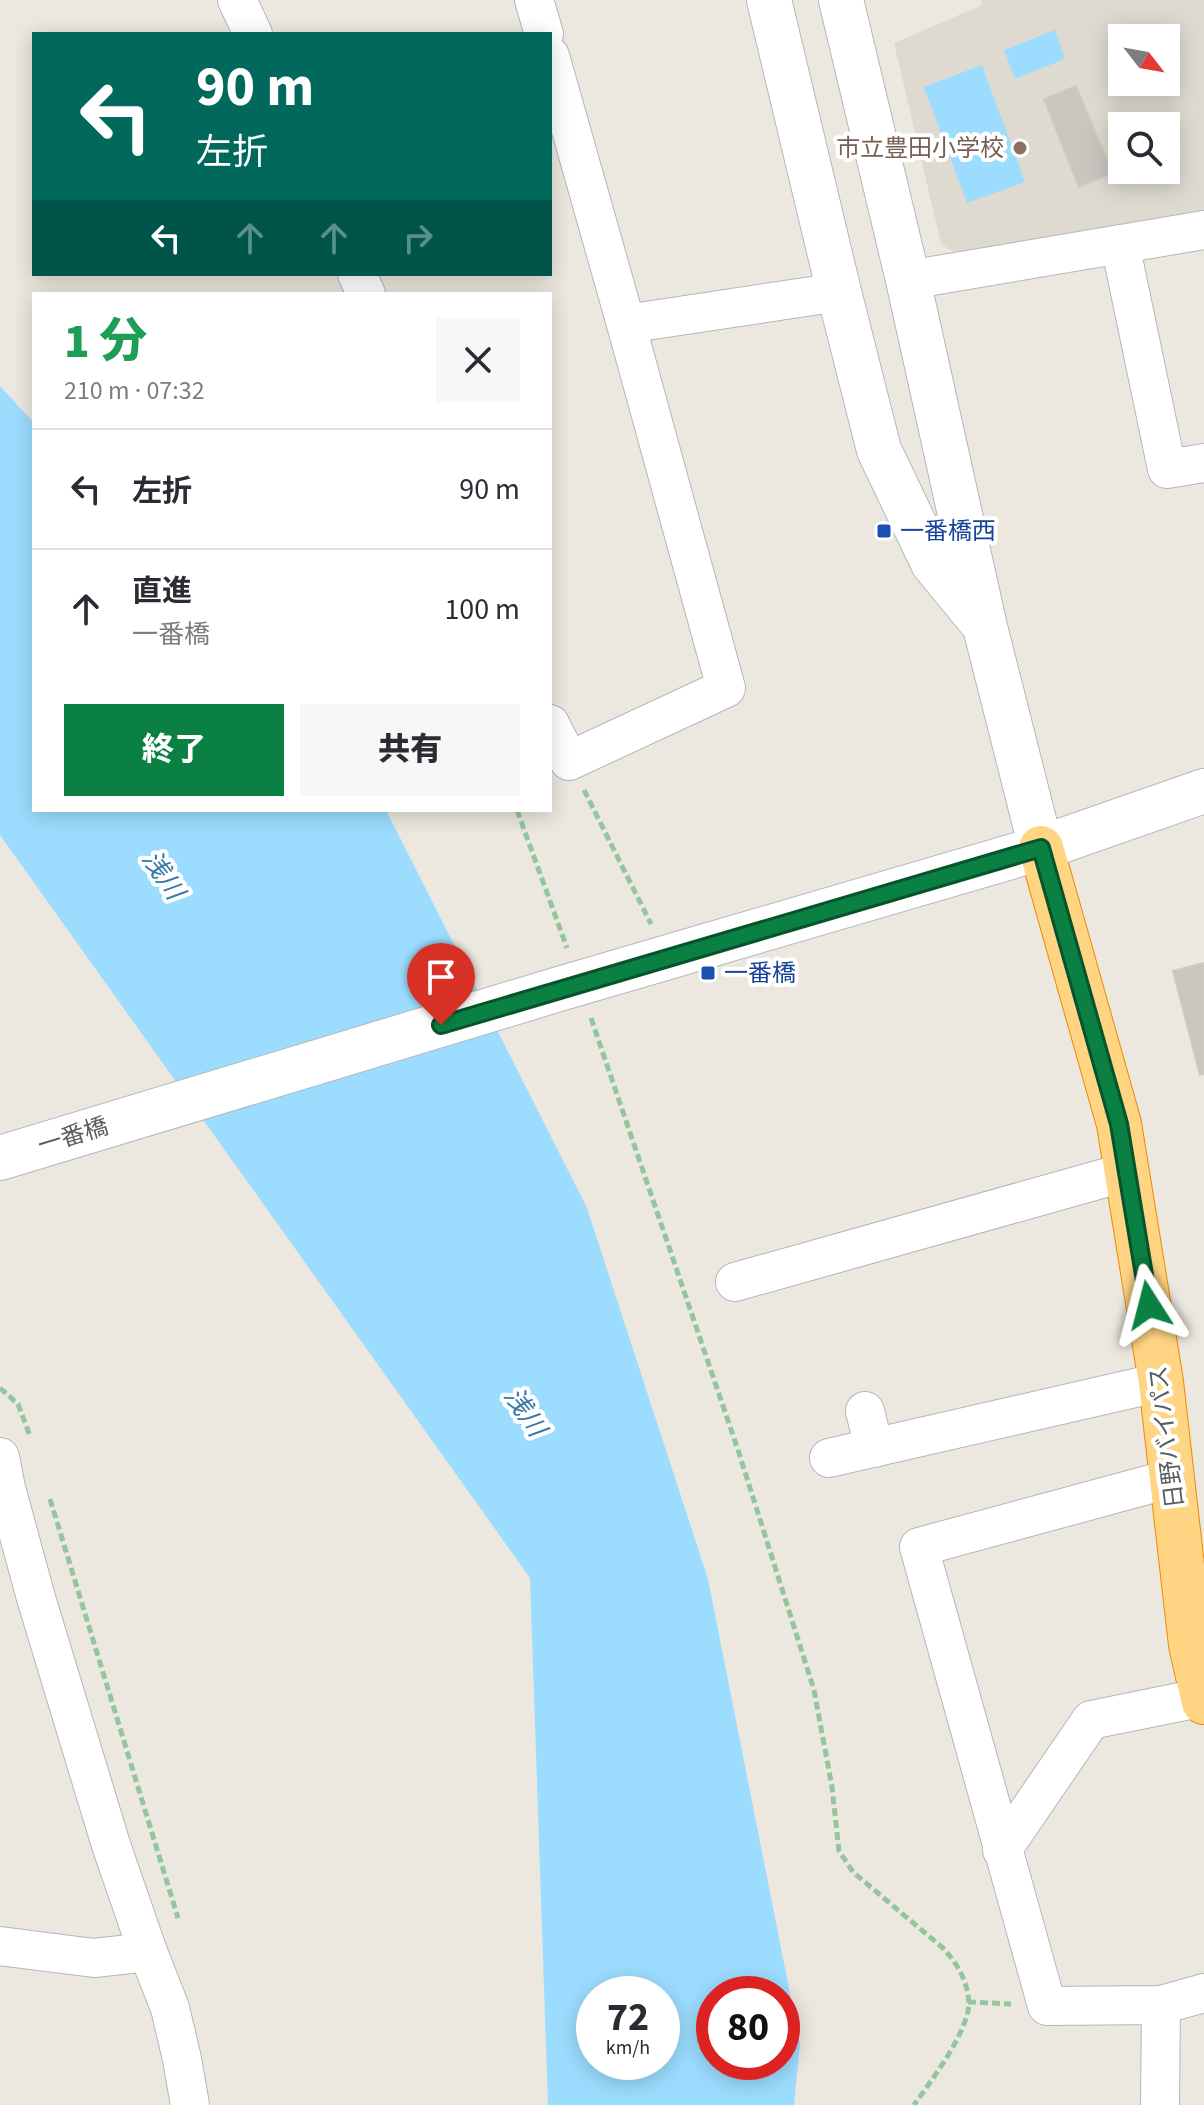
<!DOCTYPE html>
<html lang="ja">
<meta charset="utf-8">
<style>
:root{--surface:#fff;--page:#f7f7f7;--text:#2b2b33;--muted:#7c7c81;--line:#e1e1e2;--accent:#0b8043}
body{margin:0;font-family:"Source Sans 3","Noto Sans JP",sans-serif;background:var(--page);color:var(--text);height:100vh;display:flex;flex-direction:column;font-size:30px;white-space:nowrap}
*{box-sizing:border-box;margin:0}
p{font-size:26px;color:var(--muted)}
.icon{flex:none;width:44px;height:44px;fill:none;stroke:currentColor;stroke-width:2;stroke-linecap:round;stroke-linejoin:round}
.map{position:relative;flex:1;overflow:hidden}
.side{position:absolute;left:32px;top:292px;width:520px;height:520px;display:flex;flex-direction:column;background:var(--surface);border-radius:0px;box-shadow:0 4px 20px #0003}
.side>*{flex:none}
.hud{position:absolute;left:32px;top:32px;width:520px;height:244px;border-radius:0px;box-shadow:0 4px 20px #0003;background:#00695c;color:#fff;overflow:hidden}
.needle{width:52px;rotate:121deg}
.tools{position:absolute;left:1108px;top:24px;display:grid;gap:16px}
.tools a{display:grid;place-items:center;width:72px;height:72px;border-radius:0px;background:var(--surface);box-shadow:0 4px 20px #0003;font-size:40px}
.speed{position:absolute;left:576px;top:1976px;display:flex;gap:16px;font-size:40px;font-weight:700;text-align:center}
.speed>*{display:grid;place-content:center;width:104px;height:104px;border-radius:50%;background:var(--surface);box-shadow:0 4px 20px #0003;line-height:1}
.speed small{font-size:20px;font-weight:400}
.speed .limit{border:12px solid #d22;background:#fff;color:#111}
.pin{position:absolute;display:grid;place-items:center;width:68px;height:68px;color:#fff;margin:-82px -34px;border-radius:50% 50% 50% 0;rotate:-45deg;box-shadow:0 0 8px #0007}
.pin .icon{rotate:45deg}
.me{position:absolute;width:88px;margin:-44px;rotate:351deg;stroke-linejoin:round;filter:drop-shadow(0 0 6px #0008)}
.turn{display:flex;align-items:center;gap:28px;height:168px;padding:0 32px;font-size:36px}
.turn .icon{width:104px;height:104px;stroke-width:2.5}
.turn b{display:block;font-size:56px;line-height:68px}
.lanes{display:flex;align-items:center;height:76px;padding:0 32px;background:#0003;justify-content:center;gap:40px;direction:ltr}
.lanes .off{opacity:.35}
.round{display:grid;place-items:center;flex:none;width:84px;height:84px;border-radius:0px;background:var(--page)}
.head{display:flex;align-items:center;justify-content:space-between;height:136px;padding:0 32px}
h1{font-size:48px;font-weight:800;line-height:60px;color:#1e9e55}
.action{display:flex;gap:16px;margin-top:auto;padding:16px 32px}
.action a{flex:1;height:92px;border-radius:0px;background:var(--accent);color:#fff;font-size:32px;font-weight:800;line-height:92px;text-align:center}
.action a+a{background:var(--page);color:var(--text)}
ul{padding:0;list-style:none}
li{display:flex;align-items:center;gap:24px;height:120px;padding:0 32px;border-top:2px solid var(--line)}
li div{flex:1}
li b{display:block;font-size:30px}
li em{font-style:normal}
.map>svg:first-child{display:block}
.education{fill:#dedad0;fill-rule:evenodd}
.water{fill:#9cddff;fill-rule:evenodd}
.building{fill:#c9c5bf;stroke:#d1c9be;stroke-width:2}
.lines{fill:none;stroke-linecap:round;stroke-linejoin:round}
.street-casing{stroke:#b2b7bb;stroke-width:40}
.secondary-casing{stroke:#b3b8bd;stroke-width:46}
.highway-casing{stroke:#eb8b00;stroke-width:46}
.path{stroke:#93c69d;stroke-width:5;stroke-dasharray:8 4;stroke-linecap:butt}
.street{stroke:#fff;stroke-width:38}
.secondary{stroke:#fff;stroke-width:44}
.highway{stroke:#ffd483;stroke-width:44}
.route-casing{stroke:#07532c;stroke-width:20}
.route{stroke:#0b8043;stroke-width:14}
.education-dot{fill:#8d6e63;stroke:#fff;stroke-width:3}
.transit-dot{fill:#1a4fb4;stroke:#fff;stroke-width:3}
.labels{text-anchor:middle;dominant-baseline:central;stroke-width:8;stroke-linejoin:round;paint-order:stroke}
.education-label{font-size:24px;fill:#785e54;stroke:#fff;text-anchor:end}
.transit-label{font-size:24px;fill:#164399;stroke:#fff;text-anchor:start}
.street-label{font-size:24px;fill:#585d61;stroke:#fff}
.water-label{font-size:26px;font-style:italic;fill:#367aa9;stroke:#fff}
</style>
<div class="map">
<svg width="1204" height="2105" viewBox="0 0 1204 2105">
<rect width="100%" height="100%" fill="#ece8df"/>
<!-- education -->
<path class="education" d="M981,0H1204V214L958,255L941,244L894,43L982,5ZM1122,38H1166V82H1122ZM1122,126H1166V170H1122Z"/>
<!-- water -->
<g class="water">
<path d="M1055,30L1065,59L1015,79L1004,50Z"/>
<path d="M982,65L1025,182L967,203L924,87Z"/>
<path d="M0,386L34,423V810H386L587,1208L708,1579L800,2044L794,2105H548L530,1578L0,835ZM594,1994H662V2062H594ZM714,1994H782V2062H714Z"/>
</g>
<!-- building -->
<g class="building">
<path d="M1076,86L1112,173L1079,187L1044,99Z"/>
<path d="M1204,963V1074L1200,1075L1173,971Z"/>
</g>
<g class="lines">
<!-- street casing -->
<g class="street-casing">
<g id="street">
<path d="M237,0L253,34"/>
<path d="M534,0L544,34"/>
<path d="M550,56L626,324L726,688L569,761L550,724"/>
<path d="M1120,244L1167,469L1204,463"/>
<path d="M357,274L366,294"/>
<path d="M908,280L1204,230"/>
<path d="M626,324L839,292"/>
<path d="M735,1282L1126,1172"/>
<path d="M865,1411L874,1448"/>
<path d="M0,1457L6,1488L36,1598L111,1845L148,1952L170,2008L182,2059L190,2105"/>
<path d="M829,1458L1161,1382"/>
<path d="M1173,1478L919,1547L1047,2006L1161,2005L1204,1993"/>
<path d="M1002,1850L1091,1720L1204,1697"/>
<path d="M0,1946L94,1958L148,1952"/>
<path d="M1160,2105L1161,2005"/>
</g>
</g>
<!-- secondary casing -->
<g class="secondary-casing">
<g id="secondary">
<path d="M769,0L839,292L879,450L933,563L979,619"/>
<path d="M841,0L908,280L985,627L1041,848"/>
<path d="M0,1158L559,989L1041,848L1204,791"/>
</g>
</g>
<!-- highway casing -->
<g class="highway-casing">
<path id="highway" d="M1041,848L1119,1124L1161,1382L1191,1645L1204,1702"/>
</g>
<!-- path -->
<g class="path">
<path d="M584,790L651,924"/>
<path d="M517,810L567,948"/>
<path d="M591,1018L738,1450L814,1690L832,1787L839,1851L853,1872L943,1948C958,1964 972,1988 968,2011C962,2040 931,2081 914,2105"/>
<path d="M0,1388L18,1404L30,1436"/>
<path d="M50,1499L178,1918"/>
<path d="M968,2002L1011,2004"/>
</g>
<!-- street -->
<use href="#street" class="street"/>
<!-- secondary -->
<use href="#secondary" class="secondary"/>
<!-- highway -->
<use href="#highway" class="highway"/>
</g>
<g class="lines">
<!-- route casing -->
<g class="route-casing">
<path id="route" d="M441,1025L1041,848L1119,1124L1149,1305"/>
</g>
<!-- route -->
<use href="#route" class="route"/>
</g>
<!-- markers -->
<circle class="education-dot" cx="1020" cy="148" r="8"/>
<g class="transit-dot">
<rect x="876" y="523" width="16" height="16" rx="4"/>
<rect x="700" y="965" width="16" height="16" rx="4"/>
</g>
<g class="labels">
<!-- education labels -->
<g class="education-label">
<text x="1004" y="148">市立豊田小学校</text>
</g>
<!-- transit labels -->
<g class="transit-label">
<text x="900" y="531">一番橋西</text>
<text x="724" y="973">一番橋</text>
</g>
<!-- street labels -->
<g class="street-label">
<text transform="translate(73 1136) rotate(-17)">一番橋</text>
<text transform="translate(1167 1437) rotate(-97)">日野バイパス</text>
</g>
<!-- water labels -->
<g class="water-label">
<text transform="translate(163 875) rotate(56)">浅川</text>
<text transform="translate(525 1412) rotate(56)">浅川</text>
</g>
</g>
</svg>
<div class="tools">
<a><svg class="needle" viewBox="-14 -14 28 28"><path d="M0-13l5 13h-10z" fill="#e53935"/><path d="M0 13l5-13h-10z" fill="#7c7c81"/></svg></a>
<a><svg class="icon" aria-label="search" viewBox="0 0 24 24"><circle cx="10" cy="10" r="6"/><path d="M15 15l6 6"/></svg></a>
</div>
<div class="speed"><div>72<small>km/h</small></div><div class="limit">80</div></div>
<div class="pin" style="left:441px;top:1025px;background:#d93025"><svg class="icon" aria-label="arrive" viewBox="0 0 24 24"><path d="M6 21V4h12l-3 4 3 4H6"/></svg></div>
<svg class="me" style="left:1149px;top:1305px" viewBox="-20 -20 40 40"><path d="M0-17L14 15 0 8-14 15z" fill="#0b8043" stroke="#fff" stroke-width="4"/></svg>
<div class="hud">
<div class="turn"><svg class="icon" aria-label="left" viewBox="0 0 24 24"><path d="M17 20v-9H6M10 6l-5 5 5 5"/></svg><div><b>90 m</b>左折</div></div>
<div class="lanes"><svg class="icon" aria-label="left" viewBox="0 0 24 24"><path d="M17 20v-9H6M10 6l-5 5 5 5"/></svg><svg class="icon off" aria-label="ahead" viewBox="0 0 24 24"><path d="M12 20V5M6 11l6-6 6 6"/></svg><svg class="icon off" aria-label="ahead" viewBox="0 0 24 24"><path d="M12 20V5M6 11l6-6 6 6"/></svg><svg class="icon off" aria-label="right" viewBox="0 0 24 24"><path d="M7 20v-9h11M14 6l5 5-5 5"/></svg></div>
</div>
<section class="side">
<div class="head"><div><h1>1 分</h1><p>210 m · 07:32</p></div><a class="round"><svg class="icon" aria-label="close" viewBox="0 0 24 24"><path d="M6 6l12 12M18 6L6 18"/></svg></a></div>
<ul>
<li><svg class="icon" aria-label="left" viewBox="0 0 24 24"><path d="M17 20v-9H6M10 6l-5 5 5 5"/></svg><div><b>左折</b></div><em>90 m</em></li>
<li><svg class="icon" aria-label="ahead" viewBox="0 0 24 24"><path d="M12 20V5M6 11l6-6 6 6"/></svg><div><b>直進</b><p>一番橋</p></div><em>100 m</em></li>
</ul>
<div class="action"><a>終了</a><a>共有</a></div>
</section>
</div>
